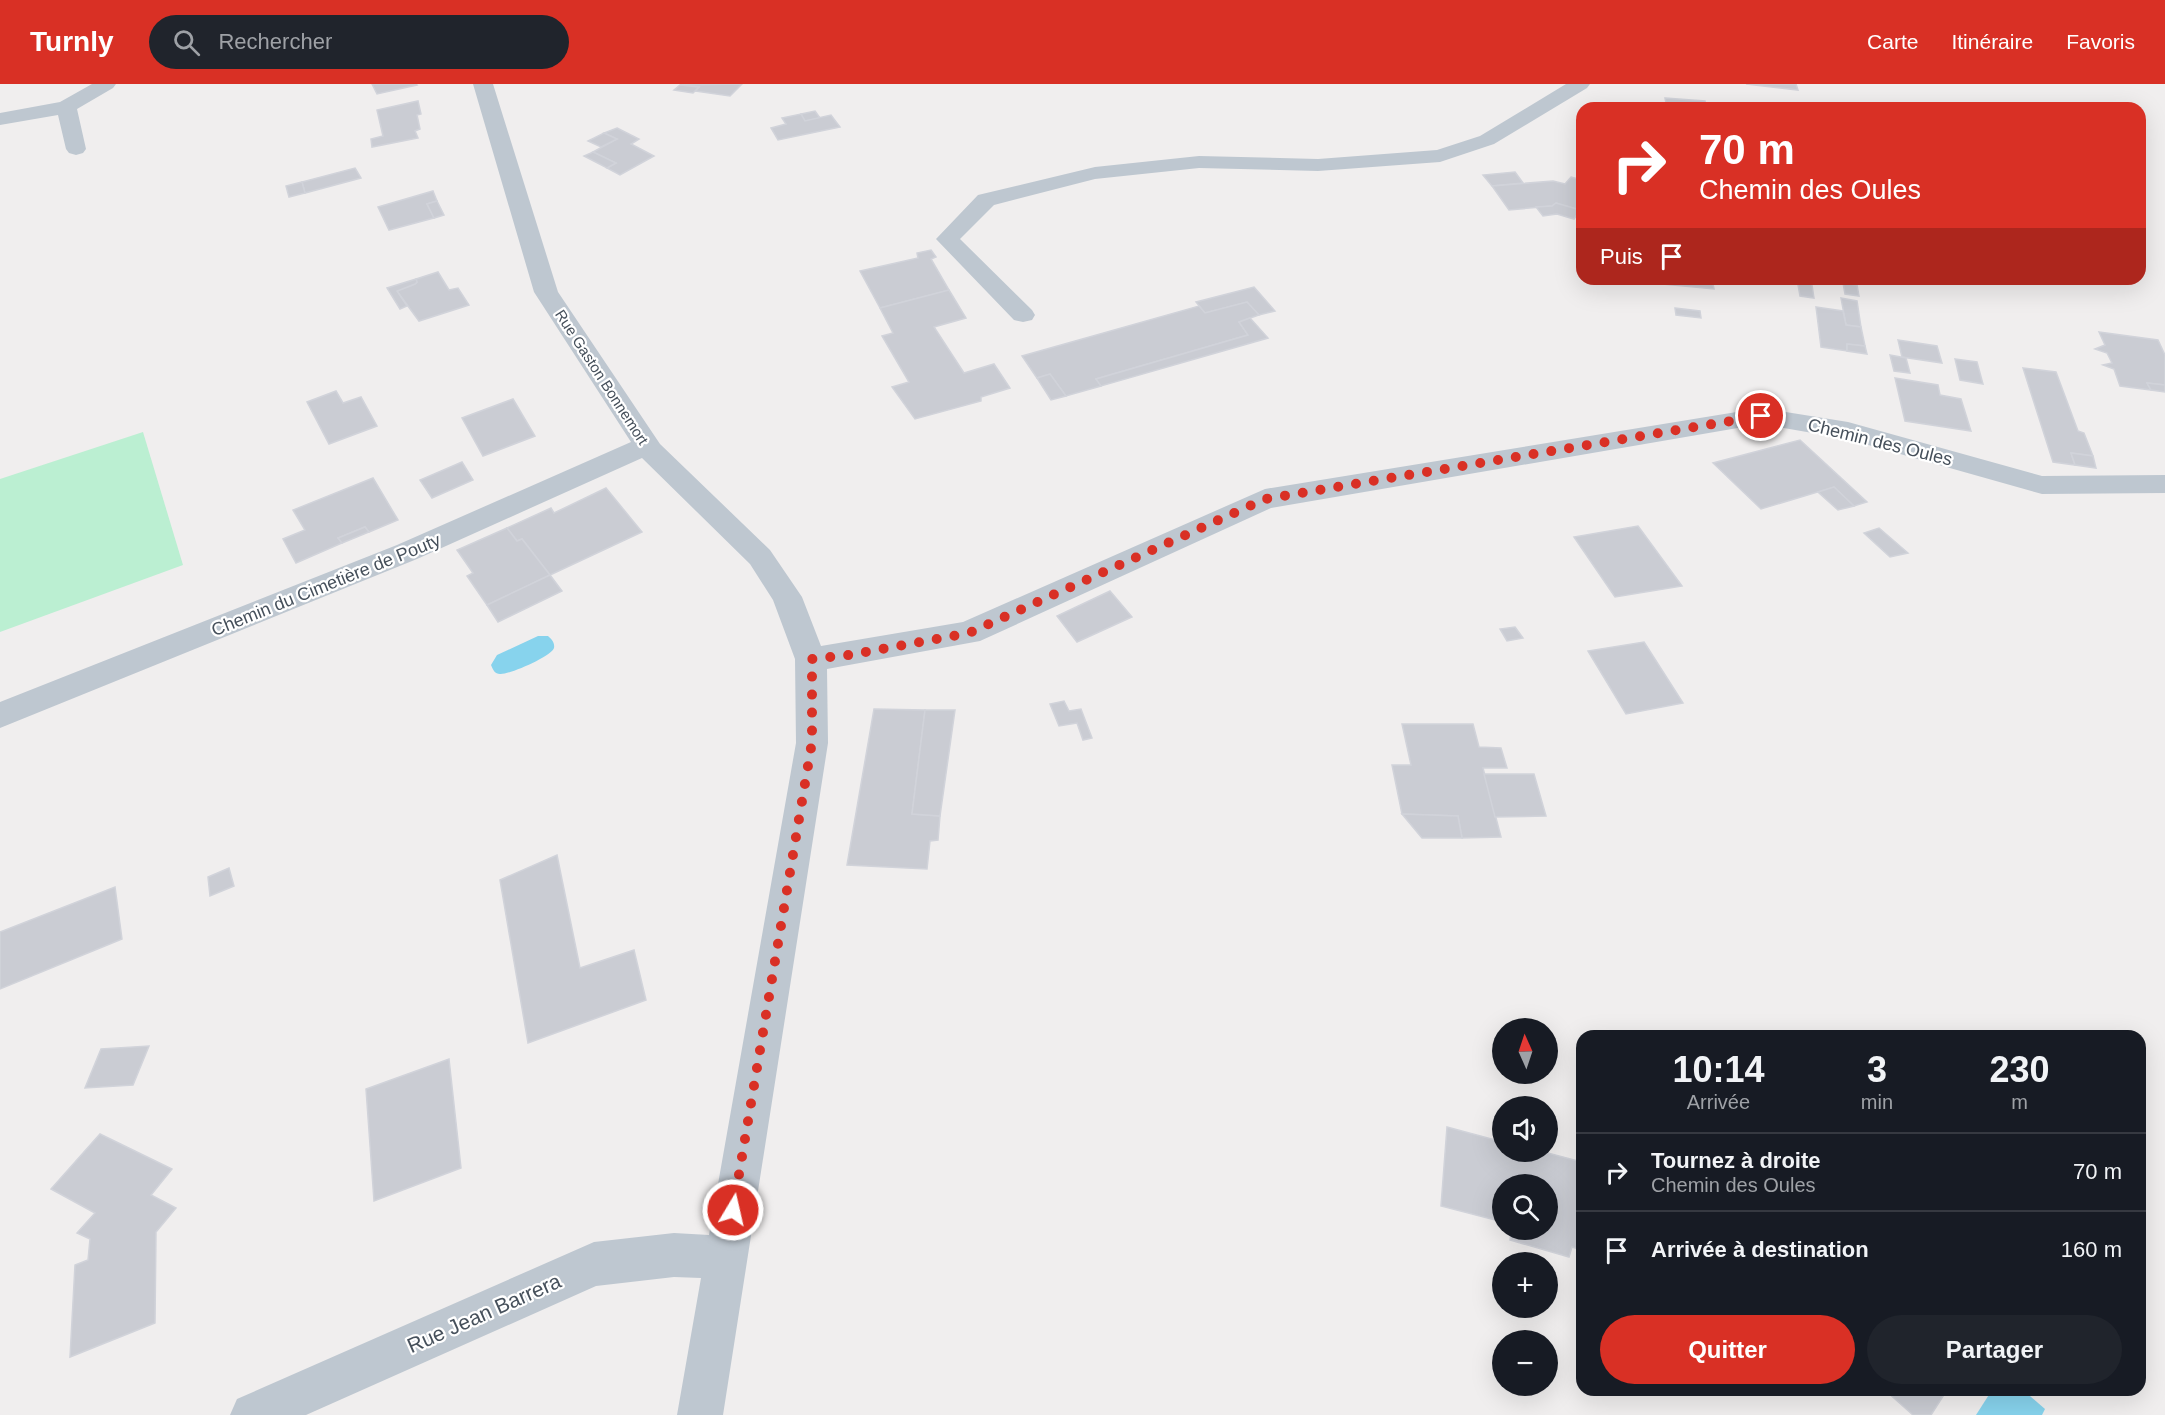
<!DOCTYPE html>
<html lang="fr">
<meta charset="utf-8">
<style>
:root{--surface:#171b24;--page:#20242c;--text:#f1f3f6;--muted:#9ea1a6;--line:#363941;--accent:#d93025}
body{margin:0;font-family:Helvetica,sans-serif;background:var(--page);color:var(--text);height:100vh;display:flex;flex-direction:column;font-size:22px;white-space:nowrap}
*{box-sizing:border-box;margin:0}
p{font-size:20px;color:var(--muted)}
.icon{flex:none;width:33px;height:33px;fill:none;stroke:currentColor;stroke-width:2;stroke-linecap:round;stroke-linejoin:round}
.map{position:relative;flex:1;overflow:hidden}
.side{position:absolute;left:1576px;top:946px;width:570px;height:366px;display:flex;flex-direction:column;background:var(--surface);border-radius:18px;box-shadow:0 6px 24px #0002}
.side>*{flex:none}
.top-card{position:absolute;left:1576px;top:18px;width:570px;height:183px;border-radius:18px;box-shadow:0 6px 24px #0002;background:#d93025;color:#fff;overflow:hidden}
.needle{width:39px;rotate:357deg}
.tools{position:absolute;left:1492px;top:934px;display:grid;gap:12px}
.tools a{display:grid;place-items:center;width:66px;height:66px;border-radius:50%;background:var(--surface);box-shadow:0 6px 24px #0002;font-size:30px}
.pin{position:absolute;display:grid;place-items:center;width:51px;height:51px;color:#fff;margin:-26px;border:3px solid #fff;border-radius:50%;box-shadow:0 2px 6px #0007}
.me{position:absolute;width:66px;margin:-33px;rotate:9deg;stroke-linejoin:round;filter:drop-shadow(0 0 4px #0008)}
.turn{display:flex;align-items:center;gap:21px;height:126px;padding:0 24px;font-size:27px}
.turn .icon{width:78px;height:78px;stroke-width:2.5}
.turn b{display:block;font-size:42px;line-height:51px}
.then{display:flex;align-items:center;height:57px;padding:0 24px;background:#0003;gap:12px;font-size:22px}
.eta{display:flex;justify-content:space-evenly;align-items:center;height:102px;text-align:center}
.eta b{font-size:36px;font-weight:700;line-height:42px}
.cta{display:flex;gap:12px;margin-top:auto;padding:12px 24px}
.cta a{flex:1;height:69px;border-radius:36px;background:var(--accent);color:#fff;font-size:24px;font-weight:700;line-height:69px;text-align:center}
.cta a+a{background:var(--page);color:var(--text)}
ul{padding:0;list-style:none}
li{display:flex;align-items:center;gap:18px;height:78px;padding:0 24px;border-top:2px solid var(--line)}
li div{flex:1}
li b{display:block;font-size:22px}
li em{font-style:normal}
header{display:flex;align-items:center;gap:36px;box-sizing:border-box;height:84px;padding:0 30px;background:var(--accent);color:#fff}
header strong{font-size:28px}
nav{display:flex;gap:33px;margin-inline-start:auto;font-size:21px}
.search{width:420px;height:54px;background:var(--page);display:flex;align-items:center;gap:15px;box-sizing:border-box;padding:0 21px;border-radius:33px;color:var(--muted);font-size:22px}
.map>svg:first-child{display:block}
.green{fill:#bbefd2}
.water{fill:#87d3ed}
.building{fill:#caccd3;stroke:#d1d3da;stroke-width:1.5}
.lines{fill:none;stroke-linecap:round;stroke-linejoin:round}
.minor{fill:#bec7d0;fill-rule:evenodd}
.route{stroke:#d93025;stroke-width:10;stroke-dasharray:0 18}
.labels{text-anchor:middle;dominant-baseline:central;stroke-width:4.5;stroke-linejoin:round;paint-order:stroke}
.far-street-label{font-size:15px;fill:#46505b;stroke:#fff}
.street-label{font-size:18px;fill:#46505b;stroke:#fff}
.near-street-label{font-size:21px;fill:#46505b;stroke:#fff}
</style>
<header>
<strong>Turnly</strong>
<div class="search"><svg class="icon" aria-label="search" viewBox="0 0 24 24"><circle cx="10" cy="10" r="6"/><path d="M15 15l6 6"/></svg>Rechercher</div>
<nav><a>Carte</a><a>Itinéraire</a><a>Favoris</a></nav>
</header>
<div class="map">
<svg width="2165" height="1331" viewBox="0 0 2165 1331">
<rect width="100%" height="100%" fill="#f0eeee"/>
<!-- green -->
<path class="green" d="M143,348L183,481L0,548V395Z"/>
<!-- water -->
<g class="water">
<path d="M538,552H548C551,555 555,558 554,564C552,572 509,591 500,590C495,590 493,586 491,581L497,571Z"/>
<path d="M1992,1306L2024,1307L2045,1325L2042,1331H1976Z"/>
</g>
<!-- building -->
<g class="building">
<path d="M372,0H416L417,1L377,10Z"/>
<path d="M742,0L730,12L695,7L699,3L680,1Z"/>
<path d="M1796,0L1798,6L1746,0Z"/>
<path d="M680,1L699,3L693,9L674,6Z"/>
<path d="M1665,14L1705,17L1706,24H1667Z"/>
<path d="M418,17L421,30L417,31L420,45L415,47L418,54L372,63L371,55L383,52L377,26Z"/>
<path d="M815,27L820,34L805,37L801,30Z"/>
<path d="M801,30L805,37L831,31L840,43L778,56L771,44L786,40L782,34Z"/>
<path d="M617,44L639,55L631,60L654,72L620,91L607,84L616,79L593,68L617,55L604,49Z"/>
<path d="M604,49L617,55L601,63L588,57Z"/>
<path d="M593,68L616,79L607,84L584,72Z"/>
<path d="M355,84L361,94L305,109L302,98Z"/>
<path d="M1515,88L1523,99L1492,102L1483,91Z"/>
<path d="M1571,93L1582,96V123L1580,126L1556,119L1552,122L1509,126L1492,102L1553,97L1565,100Z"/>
<path d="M302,98L305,109L289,113L286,102Z"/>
<path d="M433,107L437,117L427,120L434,134L389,146L378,123Z"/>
<path d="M437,117L444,131L434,134L427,120Z"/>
<path d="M1556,119L1580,126L1574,135L1557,130L1543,132L1536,123L1552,122Z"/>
<path d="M931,166L936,173L931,175L949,206L880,224L860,187L918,174L917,169Z"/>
<path d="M438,188L449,206L458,204L469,221L419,237L397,207L415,200L417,198L416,195Z"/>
<path d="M416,195L417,198L415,200L397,207L407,222L400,225L387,204Z"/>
<path d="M1641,195H1712L1714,205L1642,198Z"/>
<path d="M1797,195H1811L1814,214L1800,212Z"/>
<path d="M1843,199L1857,201L1859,212L1845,210Z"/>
<path d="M1254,203L1275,227L1259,231L1247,218L1205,229L1196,218Z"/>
<path d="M949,206L966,234L934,243L964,289L994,280L1010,304L981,313V317L915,335L892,303L909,298L882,252L893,249L880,224Z"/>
<path d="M1841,214L1857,217L1861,243L1846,241Z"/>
<path d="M1247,218L1259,231L1239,238L1248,251L1096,295L1101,302L1066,312L1050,290L1037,294L1022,272L1199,222L1205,229Z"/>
<path d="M1816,223L1843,227L1846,241L1861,243L1865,262L1847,260V267L1821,263Z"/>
<path d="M1675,224L1700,227L1701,234L1676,231Z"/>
<path d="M1250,234L1268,254L1101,302L1096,295L1248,251L1239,238Z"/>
<path d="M2099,248L2158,256L2165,271V301L2147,299L2151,306L2120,302L2114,285L2103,281L2112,279L2107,269L2095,265L2105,261Z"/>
<path d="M1898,256L1937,262L1942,279L1902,273Z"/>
<path d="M1847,260L1865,262L1867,270L1847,267Z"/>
<path d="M1890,271L1906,274L1910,289L1894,287Z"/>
<path d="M1955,275L1977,278L1983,300L1960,296Z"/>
<path d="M2023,284L2056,288L2078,347L2084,349L2093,372L2071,369L2075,381L2053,378Z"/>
<path d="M1050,290L1066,312L1051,316L1037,294Z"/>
<path d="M1895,294L1938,301L1940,311L1961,315L1971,347L1905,337Z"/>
<path d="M2147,299L2165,301V308L2151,306Z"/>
<path d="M336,307L343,319L361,313L377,342L329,360L307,318Z"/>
<path d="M513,315L535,352L483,372L462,334Z"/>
<path d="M1800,356L1867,418L1854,422L1834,403L1761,425L1713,379Z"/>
<path d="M2071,369L2093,372L2096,384L2075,381Z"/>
<path d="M462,378L473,396L432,414L420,396Z"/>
<path d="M373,394L398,436L369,448L365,443L338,454L342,459L296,479L283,455L305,446L293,426Z"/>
<path d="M1834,403L1854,422L1838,426L1818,408Z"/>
<path d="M606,404L642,448L550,491L522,455L517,457L507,444L551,424L554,429Z"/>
<path d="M1638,442L1682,502L1615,513L1574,453Z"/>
<path d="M365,443L369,448L342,459L338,454Z"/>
<path d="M507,444L517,457L522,455L550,491L487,521L467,492L473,489L457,466Z"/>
<path d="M1879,444L1908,469L1890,473L1864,449Z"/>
<path d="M550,491L562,507L498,538L487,521Z"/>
<path d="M1110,507L1132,533L1077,558L1057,532Z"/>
<path d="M1515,543L1523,554L1507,557L1500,545Z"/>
<path d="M1644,558L1683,619L1626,630L1588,567Z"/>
<path d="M1064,617L1069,627L1081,625L1092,654L1083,656L1077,639L1059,642L1050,620Z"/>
<path d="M874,625L925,626L912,730L940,732L938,756L930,757L927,785L847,781Z"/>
<path d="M925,626H955L940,732L912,730Z"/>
<path d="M1402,640H1473L1479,663L1501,664L1507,684H1483L1501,753L1462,754L1458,732L1402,730L1392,681H1411Z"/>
<path d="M1484,690H1534L1546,732L1495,733Z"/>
<path d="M1402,730L1458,732L1462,754H1422Z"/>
<path d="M557,771L580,884L634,866L646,916L528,959L500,796Z"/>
<path d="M229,784L234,802L210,812L208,793Z"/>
<path d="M115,803L122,855L0,905V848Z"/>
<path d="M149,962L133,1001L85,1004L101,965Z"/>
<path d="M449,975L461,1084L374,1117L366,1005Z"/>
<path d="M1447,1043L1503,1058V1068H1544L1582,1078V1166L1572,1163L1569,1173L1510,1156L1511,1146H1548V1101H1503V1138L1441,1122Z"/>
<path d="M100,1050L172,1085L151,1111L176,1124L156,1148L155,1239L70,1273L75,1181L88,1176L90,1155L77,1149L95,1129L51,1105Z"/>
<path d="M1885,1306H1947L1931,1331H1913Z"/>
</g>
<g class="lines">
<!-- minor -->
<g class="minor">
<path d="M92,0H116L113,4L77,25L86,65L83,69L76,71L69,69L66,65L58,31L0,41V29L60,18Z"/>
<path d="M473,0H493L558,208L660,360L770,466L802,513L821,562L963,538L1265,405L1761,324L1848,338L2042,392L2165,391V409L2042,410L1847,355L1761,340L1271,424L980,557L827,585L828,659L723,1331H677L701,1194L674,1193L596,1202L306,1331H230L237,1315L594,1158L674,1149L709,1151L796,659L795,575L773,516L750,480L642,374L417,475L0,644V618L397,461L631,358L534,208Z"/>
<path d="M1566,0H1590L1587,4L1494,60L1440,78L1318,87L1199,84L1095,95L994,121L960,155L1032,226L1035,231L1032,236L1023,238L1014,236L936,155L978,111L1095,83L1199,72L1318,75L1437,66L1480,52Z"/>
</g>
</g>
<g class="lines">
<!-- route -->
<path class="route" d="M733,1126L812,658V575L849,571L969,549L1265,415L1761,332"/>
</g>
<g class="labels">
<!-- far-street labels -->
<g class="far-street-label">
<text transform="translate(602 293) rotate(57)">Rue Gaston Bonnemort</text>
</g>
<!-- street labels -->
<g class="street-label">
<text transform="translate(1880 358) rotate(14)">Chemin des Oules</text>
<text transform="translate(326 501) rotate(-22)">Chemin du Cimetière de Pouty</text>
</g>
<!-- near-street labels -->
<g class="near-street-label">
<text transform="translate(484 1229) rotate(-24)">Rue Jean Barrera</text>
</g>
</g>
</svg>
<div class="tools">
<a><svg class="needle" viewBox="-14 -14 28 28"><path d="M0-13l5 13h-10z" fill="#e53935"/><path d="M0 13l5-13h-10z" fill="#9ea1a6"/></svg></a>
<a><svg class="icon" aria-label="sound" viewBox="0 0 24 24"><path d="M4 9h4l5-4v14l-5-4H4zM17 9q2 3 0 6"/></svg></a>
<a><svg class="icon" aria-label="search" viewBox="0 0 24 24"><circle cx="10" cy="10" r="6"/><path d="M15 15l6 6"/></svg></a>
<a>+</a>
<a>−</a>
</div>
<div class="pin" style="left:1761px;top:332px;background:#d93025"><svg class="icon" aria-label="arrive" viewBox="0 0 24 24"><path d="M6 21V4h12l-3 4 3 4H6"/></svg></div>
<svg class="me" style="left:733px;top:1126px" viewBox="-20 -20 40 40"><circle r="17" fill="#d93025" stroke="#fff" stroke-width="3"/><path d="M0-11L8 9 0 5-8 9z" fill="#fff"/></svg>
<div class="top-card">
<div class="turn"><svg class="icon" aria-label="right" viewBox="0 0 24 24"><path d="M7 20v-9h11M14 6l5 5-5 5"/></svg><div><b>70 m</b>Chemin des Oules</div></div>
<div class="then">Puis<svg class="icon" aria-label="arrive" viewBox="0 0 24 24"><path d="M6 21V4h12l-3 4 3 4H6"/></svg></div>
</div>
<section class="side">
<div class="eta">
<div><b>10:14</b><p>Arrivée</p></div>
<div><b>3</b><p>min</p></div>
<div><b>230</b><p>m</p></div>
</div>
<ul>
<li><svg class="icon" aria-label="right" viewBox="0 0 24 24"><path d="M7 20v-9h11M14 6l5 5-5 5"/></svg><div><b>Tournez à droite</b><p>Chemin des Oules</p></div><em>70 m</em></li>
<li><svg class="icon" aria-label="arrive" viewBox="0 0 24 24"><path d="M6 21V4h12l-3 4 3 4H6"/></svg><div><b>Arrivée à destination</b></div><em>160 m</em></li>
</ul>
<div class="cta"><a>Quitter</a><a>Partager</a></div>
</section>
</div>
